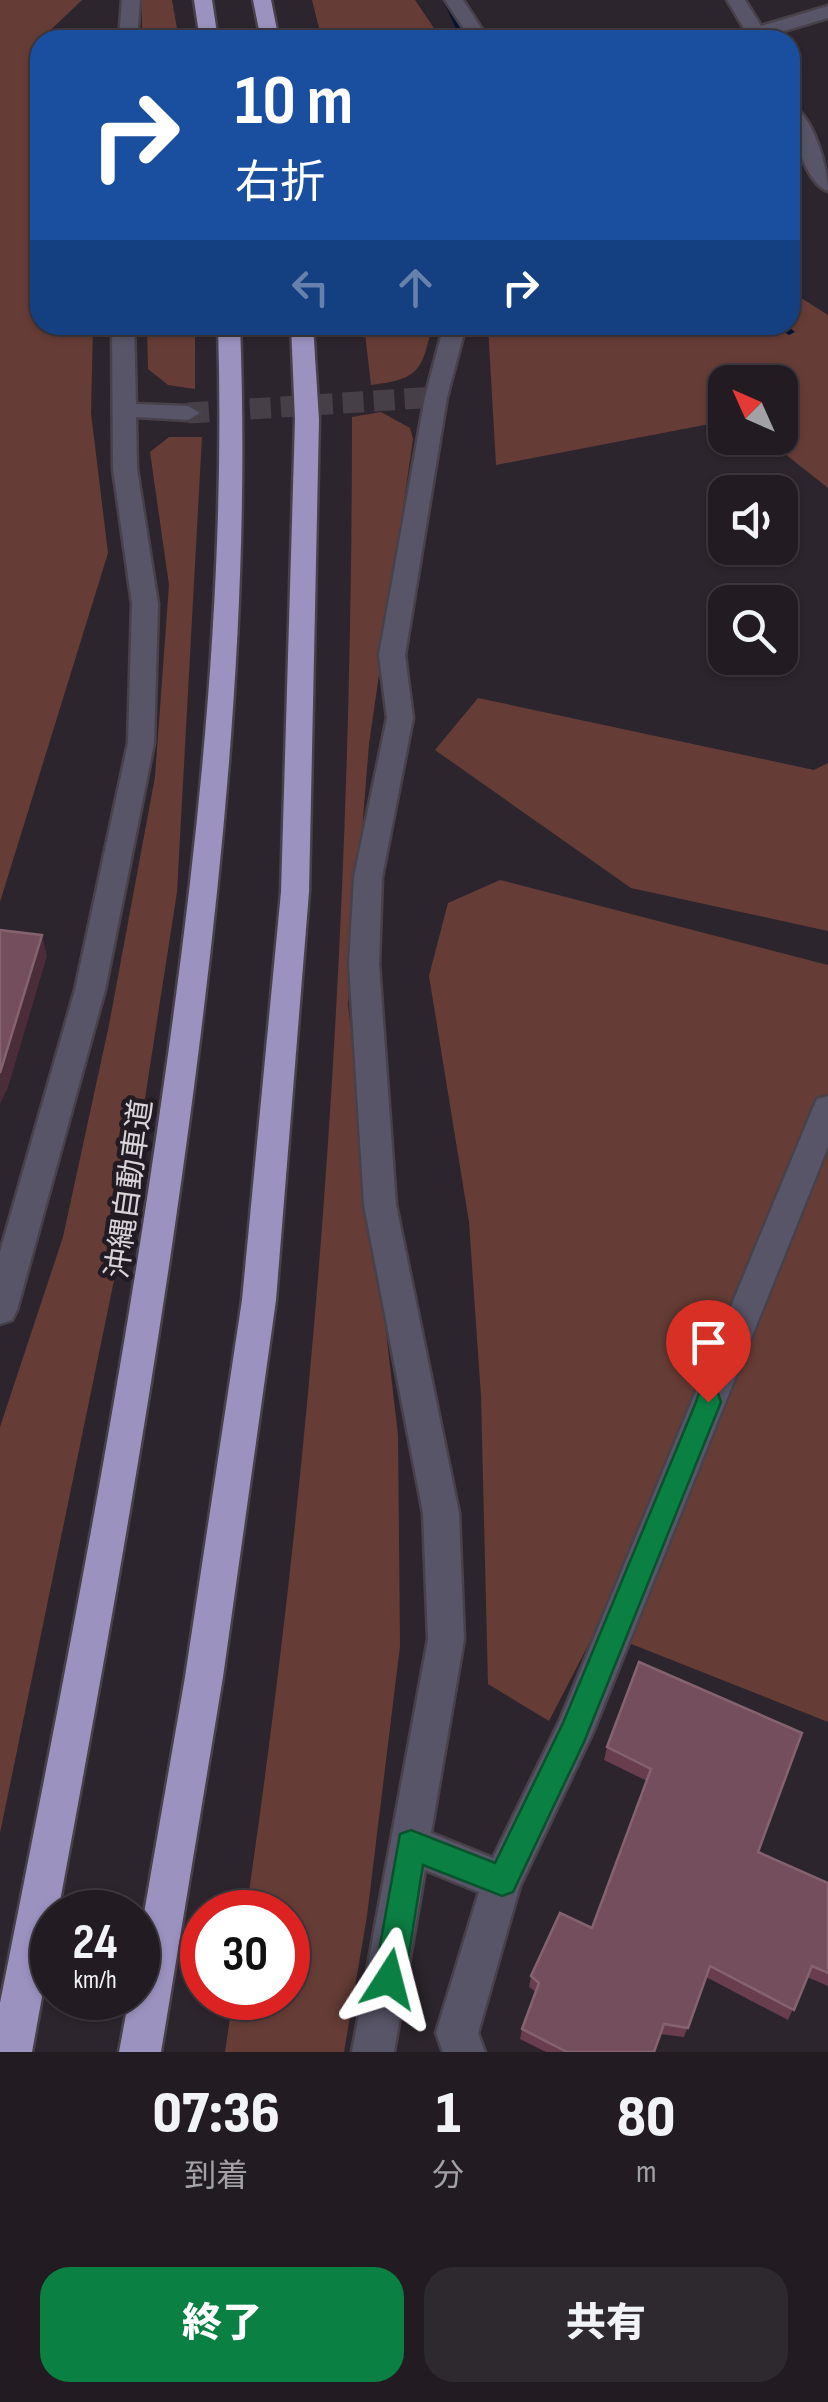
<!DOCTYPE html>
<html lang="ja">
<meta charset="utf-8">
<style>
:root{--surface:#221c22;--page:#2e292f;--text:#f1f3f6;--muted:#a2a1a5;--line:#3f3a40;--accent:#0b8043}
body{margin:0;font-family:"Sofia Sans Condensed","Noto Sans JP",sans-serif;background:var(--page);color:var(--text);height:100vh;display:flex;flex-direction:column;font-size:38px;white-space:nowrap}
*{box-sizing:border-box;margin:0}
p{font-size:32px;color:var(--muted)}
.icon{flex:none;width:55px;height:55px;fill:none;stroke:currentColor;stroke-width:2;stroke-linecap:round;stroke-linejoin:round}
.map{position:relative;height:2052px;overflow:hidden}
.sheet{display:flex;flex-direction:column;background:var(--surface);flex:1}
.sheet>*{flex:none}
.hud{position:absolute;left:30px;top:30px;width:770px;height:305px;border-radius:30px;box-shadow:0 2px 8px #0004,0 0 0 2px var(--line);background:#1a4fa0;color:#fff;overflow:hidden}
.needle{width:65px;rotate:315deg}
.fabs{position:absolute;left:708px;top:365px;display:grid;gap:20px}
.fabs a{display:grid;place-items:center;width:90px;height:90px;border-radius:20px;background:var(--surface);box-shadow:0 2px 8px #0004,0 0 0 2px var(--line);font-size:50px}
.speed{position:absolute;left:30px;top:1890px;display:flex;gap:20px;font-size:50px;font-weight:700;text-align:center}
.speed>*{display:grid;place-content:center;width:130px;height:130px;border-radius:50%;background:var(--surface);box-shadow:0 2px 8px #0004,0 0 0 2px var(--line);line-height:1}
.speed small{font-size:25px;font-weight:400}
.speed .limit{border:15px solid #d22;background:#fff;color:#111}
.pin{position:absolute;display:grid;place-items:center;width:85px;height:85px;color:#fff;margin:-102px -42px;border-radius:50% 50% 50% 0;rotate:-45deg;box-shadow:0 0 10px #0007}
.pin .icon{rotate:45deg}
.me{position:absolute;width:110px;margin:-55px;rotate:9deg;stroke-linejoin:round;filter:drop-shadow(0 0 8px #0008)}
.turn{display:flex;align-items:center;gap:35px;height:210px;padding:0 40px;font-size:45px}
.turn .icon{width:130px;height:130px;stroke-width:2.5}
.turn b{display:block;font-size:70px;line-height:85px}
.lanes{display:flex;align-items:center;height:95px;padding:0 40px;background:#0003;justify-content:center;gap:50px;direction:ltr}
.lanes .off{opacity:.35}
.eta{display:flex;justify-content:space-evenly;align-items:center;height:170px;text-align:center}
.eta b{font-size:60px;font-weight:800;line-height:70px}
.primary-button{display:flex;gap:20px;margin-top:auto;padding:20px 40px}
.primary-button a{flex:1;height:115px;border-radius:30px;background:var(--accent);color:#fff;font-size:40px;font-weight:800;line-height:115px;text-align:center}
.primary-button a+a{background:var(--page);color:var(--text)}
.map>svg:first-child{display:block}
.green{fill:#663d36}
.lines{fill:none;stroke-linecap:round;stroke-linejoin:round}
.stream{fill:#051435;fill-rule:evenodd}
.street-tunnel{stroke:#473f47;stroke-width:21;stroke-dasharray:21 10;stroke-linecap:butt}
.street-casing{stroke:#494149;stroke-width:5}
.highway-casing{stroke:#494149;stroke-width:5}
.street{fill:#585568;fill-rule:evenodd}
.highway{fill:#9b92c0;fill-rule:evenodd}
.wall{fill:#683d4d}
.shaded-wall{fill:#4b2d3a}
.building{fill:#744e5c;stroke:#84636f;stroke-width:2.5}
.route{fill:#0b8043;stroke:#07532c;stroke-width:2.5}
.labels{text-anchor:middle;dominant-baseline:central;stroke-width:9;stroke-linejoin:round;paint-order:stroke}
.street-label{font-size:30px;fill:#d9d4d9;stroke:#231b23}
</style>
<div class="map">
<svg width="828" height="2052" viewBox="0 0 828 2052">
<rect width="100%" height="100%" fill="#2d252d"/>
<!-- green -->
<g class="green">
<path d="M0,0H82L40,40V325H93L91,413L108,553L0,902Z"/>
<path d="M142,0H172L179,40H142Z"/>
<path d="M312,0H415L442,40H322Z"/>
<path d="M790,291L828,315V488L765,438H780V382H725V421L496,465L488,325H790Z"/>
<path d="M147,325H195V389L168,385L148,369Z"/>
<path d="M364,325H432C422,371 419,379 371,385Z"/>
<path d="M381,412L410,428L413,439L369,744L348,1005L398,1435L400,1646L367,1916L344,2052H225L233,1998H288V1912H246C319,1417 352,918 352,417Z"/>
<path d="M169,437H202L177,892L125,1227L0,1833V1427L63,1237L109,1025L155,777L169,585L150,452Z"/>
<path d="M478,698L814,770L828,763V931L631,888L435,750Z"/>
<path d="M500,880L828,965V1722L596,1630L549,1721L488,1684L481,1396L469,1222L429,976L448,903Z"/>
</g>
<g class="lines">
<!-- stream -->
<g class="stream">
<path d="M443,0H453L471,40H461Z"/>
<path d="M773,325H786L795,332L789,335Z"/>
</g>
<!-- street-tunnel -->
<path class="street-tunnel" d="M188,413L436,397"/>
<!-- street casing -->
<g class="street-casing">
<g id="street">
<path d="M122,0H140L137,40H119Z"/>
<path d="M445,0H463L489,40H471Z"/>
<path d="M727,0H745L761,26L828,6V18L767,36L769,40H751Z"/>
<path d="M790,105C813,113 828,169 828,191C805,184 790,127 790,105Z"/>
<path d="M112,325H134L136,404L188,406L200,413L188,420L136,417L137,469L158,604L154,743L105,990L17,1310L12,1320L0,1324V1252L75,990L128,743L132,604L113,469Z"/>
<path d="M444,325H466L447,397L405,655L413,718L382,877L379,964L396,1205L459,1513L464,1639L431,1833L493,1858L560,1720L813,1108L817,1099L828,1096V1147L593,1732L520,1886L478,2033L485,2052H443L436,2033L479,1892L425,1870L394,2052H352L428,1639L423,1513L364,1205L349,964L354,877L387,718L379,655L425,397Z"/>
</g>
</g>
<!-- highway casing -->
<g class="highway-casing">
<g id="highway">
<path d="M194,0H212L218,40H200Z"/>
<path d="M253,0H271L279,40H261Z"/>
<path d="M218,325H240C250,581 227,833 194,1087C158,1364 109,1638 58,1912H52V1942L32,2052H0V2003C60,1702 119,1401 162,1097C199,840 226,585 218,325Z"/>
<path d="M291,325H313L319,420L309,892L276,1300L223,1677L161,2052H119L129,1998H138V1948L185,1677L242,1300L281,892L295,420Z"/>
</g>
</g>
<!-- street -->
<use href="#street" class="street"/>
<!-- highway -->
<use href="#highway" class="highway"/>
</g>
<!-- wall -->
<path class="wall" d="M639,1662L758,1852L828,1883V1986L807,1977L788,2020L706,1977L684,2037L660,2034L654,2052H546L520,2039L522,2029L536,1992L529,1987L531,1976L592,1928L647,1781L604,1760L607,1747Z"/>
<!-- shaded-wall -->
<path class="shaded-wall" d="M42,935L47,956L8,1087L0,1104V1073Z"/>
<!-- building -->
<g class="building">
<path d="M0,930L42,935L0,1073Z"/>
<path d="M639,1662L802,1733L758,1852L828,1883V1973L812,1966L794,2010L710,1966L688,2028L664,2024L654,2052H567L522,2029L539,1983L531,1976L560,1913L592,1928L651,1769L607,1747Z"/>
</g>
<!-- route -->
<path class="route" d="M708,1390L718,1393L721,1402L584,1742L513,1892L502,1896L423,1865L405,1979L400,1990L389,1994L378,1990L374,1979L400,1834L411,1830L495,1863L563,1723L696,1402L699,1393Z"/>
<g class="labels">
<!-- street labels -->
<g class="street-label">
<text transform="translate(130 1189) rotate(-82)">沖縄自動車道</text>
</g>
</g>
</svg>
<div class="fabs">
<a><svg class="needle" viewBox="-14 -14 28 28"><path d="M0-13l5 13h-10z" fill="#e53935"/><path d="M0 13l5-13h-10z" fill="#a2a1a5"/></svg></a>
<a><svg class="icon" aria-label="sound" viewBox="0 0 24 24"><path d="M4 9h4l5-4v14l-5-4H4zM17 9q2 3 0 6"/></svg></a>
<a><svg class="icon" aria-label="search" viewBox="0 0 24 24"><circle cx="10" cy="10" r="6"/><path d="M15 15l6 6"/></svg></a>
</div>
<div class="speed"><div>24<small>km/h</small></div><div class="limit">30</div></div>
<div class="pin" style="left:708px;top:1402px;background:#d93025"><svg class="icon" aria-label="arrive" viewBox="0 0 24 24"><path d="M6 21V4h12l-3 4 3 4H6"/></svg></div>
<svg class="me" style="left:389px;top:1979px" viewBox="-20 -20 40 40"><path d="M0-17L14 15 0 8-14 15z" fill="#0b8043" stroke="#fff" stroke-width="4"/></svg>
<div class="hud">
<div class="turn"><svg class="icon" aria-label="right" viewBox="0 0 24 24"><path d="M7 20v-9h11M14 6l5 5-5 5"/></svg><div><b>10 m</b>右折</div></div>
<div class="lanes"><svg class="icon off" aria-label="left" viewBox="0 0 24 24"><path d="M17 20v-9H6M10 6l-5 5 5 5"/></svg><svg class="icon off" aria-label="ahead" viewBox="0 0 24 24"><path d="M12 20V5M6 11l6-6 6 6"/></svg><svg class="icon" aria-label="right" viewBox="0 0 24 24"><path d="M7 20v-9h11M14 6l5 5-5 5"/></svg></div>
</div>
</div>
<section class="sheet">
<div class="eta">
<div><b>07:36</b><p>到着</p></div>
<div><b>1</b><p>分</p></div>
<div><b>80</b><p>m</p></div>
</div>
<div class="primary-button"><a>終了</a><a>共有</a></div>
</section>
